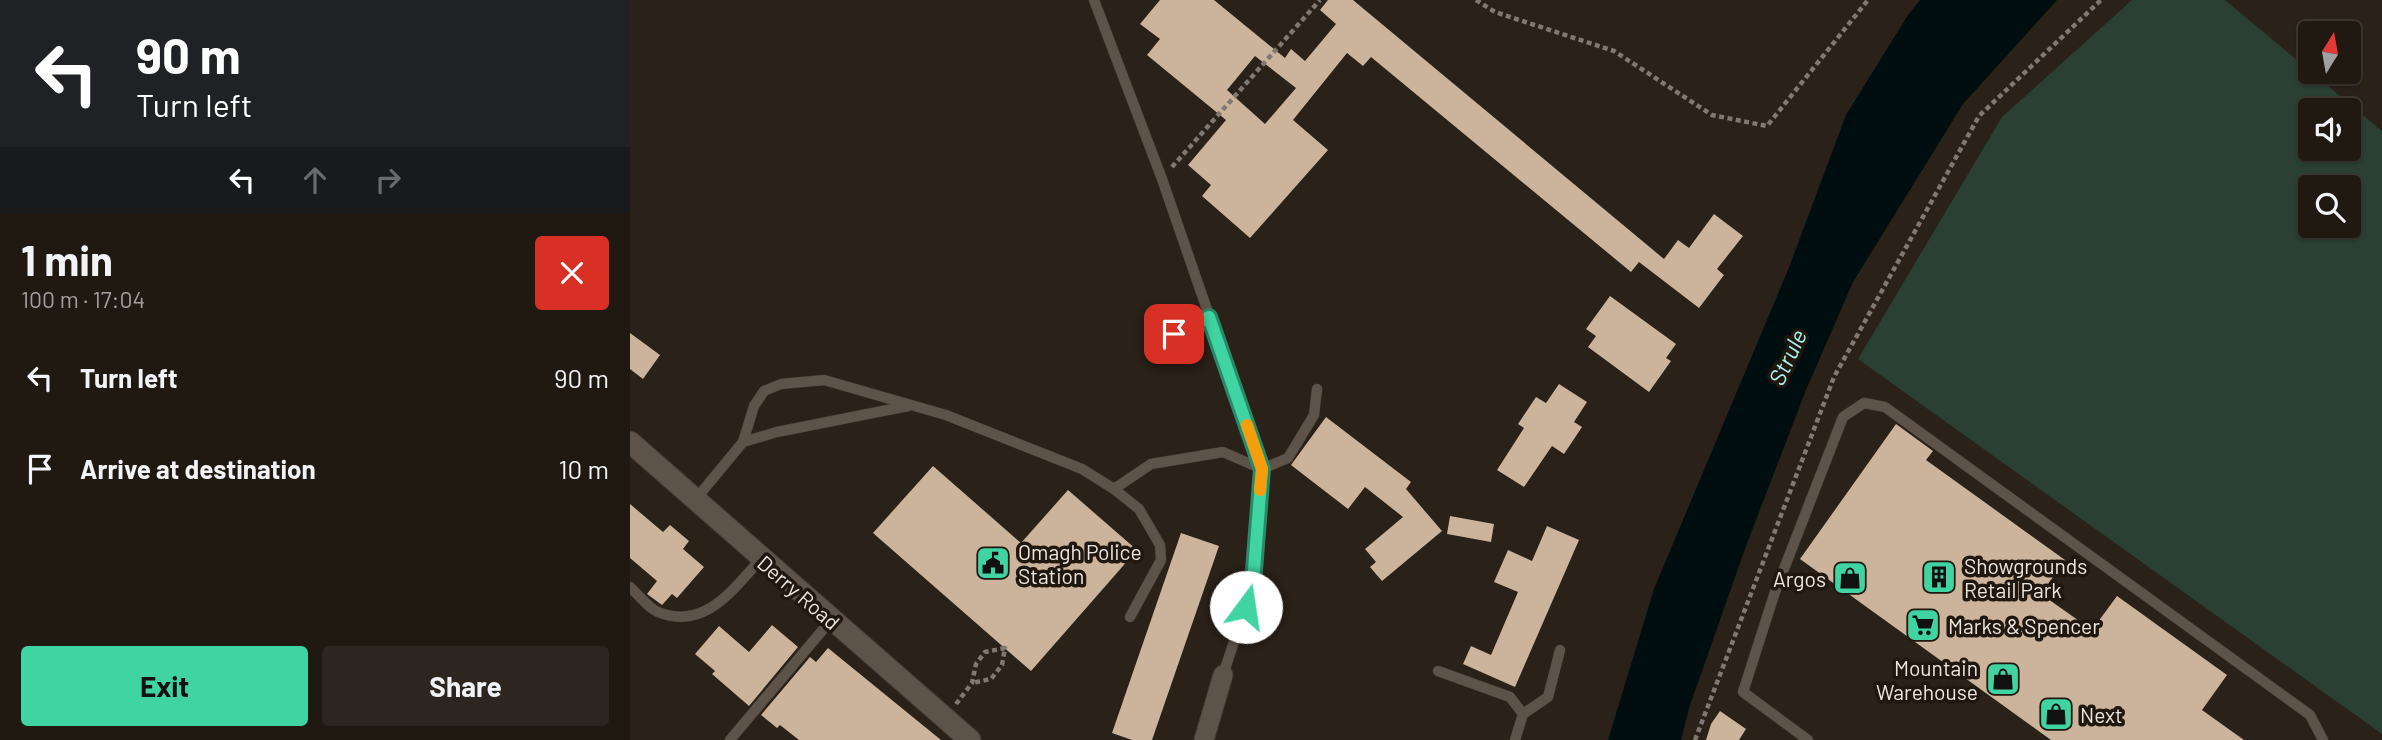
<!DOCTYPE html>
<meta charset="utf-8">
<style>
:root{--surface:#201912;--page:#2d2620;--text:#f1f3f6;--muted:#a2a09f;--line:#3d3832;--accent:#3fd4a2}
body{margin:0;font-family:Barlow,sans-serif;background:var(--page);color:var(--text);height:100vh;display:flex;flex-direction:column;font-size:26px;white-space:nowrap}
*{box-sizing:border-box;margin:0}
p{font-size:23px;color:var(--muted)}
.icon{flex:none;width:38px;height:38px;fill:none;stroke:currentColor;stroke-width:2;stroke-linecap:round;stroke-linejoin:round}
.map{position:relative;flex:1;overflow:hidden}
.sheet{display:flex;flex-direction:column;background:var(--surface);width:630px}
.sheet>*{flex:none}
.top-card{background:#202124;color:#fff;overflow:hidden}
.needle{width:46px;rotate:11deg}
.tools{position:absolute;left:1668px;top:21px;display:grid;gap:14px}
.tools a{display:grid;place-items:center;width:63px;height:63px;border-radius:7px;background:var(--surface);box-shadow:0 2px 5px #0004,0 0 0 2px var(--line);font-size:35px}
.pin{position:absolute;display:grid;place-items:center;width:60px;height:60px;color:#fff;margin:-30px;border-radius:14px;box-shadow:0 4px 10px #0006}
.me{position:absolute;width:77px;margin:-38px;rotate:14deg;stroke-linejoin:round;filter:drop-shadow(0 0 5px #0008)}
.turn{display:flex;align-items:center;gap:24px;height:147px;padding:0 21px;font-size:32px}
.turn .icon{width:91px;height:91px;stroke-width:2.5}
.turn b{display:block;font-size:49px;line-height:60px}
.lanes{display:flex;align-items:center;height:66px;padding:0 21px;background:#0003;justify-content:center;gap:35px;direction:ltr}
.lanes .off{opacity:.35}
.round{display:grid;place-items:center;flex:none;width:74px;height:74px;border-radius:7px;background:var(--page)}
.headline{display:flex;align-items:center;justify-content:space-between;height:119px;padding:0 21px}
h1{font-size:42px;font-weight:700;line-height:52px}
.primary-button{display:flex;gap:14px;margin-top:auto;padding:14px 21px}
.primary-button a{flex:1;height:80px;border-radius:7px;background:var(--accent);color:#111;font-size:28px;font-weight:700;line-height:80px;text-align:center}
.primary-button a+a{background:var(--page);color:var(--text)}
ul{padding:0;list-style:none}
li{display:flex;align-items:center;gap:21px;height:91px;padding:0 21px}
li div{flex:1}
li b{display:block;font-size:26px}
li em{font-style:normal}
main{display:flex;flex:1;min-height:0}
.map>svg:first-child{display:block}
.green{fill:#294033;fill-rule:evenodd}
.water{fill:#000e0f}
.building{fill:#cbb39c;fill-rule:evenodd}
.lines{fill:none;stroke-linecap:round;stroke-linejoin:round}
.lane-casing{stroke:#423b35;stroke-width:11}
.street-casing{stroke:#423b35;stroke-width:21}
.secondary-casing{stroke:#423b35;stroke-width:23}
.path{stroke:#817971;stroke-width:4.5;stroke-dasharray:5 3.5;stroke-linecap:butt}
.lane{stroke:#5d5349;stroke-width:10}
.street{stroke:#5d5349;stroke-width:19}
.secondary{stroke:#5d5349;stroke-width:21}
.route-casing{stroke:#298a69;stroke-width:18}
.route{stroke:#3fd4a2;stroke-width:12}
.slow{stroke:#f59e0b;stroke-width:12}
.labels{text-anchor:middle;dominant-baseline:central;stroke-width:7;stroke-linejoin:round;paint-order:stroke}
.poi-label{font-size:21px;fill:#ede7e1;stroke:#20170f;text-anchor:start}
.street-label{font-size:21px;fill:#ede7e1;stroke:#20170f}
.water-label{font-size:23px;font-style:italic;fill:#abf4f4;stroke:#20170f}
</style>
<main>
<section class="sheet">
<div class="top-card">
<div class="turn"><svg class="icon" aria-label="left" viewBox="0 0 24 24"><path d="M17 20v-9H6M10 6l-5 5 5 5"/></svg><div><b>90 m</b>Turn left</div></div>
<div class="lanes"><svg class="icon" aria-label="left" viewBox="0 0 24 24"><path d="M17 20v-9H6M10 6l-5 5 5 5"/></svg><svg class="icon off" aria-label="ahead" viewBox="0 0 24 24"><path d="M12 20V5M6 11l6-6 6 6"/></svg><svg class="icon off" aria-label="right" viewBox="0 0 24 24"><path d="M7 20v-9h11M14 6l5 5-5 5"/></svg></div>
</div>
<div class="headline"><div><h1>1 min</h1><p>100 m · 17:04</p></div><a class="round" style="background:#d93025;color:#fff"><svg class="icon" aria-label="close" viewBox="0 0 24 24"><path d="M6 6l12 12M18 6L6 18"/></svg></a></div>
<ul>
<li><svg class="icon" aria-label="left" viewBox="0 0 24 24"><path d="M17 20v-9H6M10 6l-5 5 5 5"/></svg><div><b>Turn left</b></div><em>90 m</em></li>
<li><svg class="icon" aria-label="arrive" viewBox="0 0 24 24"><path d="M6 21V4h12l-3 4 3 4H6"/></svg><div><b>Arrive at destination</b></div><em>10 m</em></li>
</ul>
<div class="primary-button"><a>Exit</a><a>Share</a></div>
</section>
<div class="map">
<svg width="1752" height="740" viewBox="0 0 1752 740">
<rect width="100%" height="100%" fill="#2a2118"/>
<!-- green -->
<path class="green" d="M1502,0H1595L1752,131V734L1228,359L1372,117ZM1718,110V149H1680V110ZM1718,187V226H1680V187Z"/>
<!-- water -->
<path class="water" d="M1290,0H1427L1333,104L1223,282L1176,390L1116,546L1059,708L1051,740H978L1024,589L1158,270L1216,115L1278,15Z"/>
<!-- building -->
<g class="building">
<path d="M530,0H584L655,58L661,49L675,61L706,24L690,10L698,0H723L1034,259L1048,240L1059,248L1084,214L1113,236L1087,269L1094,275L1069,308L1009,262L1001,272L741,57L733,66L717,53L663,120L698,150L620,238L572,196L581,185L558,165L596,120L517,55L530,39L510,24ZM625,56L666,88L635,124L597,90Z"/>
<path d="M980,296L1046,344L1036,358L1041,361L1019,392L958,347L966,336L956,329Z"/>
<path d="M0,333L30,355L13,379L0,369Z"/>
<path d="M929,384L957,402L944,422L952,427L934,454L922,446L894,487L867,470L894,428L888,424L906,397L916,403Z"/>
<path d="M696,417L781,482L776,489L812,531L752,581L740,567L746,562L735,549L773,517L735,487L718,509L661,465Z"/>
<path d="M1266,424L1303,451L1296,460L1435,560L1411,594L1462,630L1487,596L1597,675L1572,710L1614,740H1421L1170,559Z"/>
<path d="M303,466L391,543L438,490L507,550L401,671L243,533Z"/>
<path d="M0,504L33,532L40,525L59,541L53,549L74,567L47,598L42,594L32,605L17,594L27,581L0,558Z"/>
<path d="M820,516L864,524L861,542L817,534Z"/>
<path d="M917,526L949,540L885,687L833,664L841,646L861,655L888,592L864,582L878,550L902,561Z"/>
<path d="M551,533L589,546L522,740H502L482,733Z"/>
<path d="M142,625L168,647L119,706L82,674L85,671L65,654L89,626L119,652Z"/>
<path d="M198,648L311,740H169L150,725L147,728L131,715L180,657L186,662Z"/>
<path d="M1090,711L1116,729L1109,740H1076L1081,724Z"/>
</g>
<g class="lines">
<!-- lane casing -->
<g class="lane-casing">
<g id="lane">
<path d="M464,0L532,179L632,469L623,584L593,675"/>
<path d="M526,343L579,317"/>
<path d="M113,442L147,432L278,406"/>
<path d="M484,489L521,464L593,452L632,469L658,458L684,415L687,389"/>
<path d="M65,500L113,442L124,406L134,391L151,384L194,380L316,415L452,469L484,489L509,509L530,545L531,560L500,617"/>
<path d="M0,587C8,594 18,608 28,612C75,631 103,589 131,559"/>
<path d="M808,671L880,697L893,714"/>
<path d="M100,740L201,620"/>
<path d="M885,740L893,714L918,697L930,650"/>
<path d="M1178,740L1113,692L1145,592L1213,417L1234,403L1255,407L1680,715L1693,740"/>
</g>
</g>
<!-- street casing -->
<g class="street-casing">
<path id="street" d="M574,740L593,675"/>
</g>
<!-- secondary casing -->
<g class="secondary-casing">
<path id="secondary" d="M0,442L340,740"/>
</g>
<!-- path -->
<g class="path">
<path d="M846,0L865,12L984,51L1082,115L1137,126L1238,0"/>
<path d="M542,167L690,0"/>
<path d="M326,704L342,683L346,664L355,652L375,648L372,665L361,679L342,683"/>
<path d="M1065,740L1204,377L1349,116L1471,0"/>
</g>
<!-- lane -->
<use href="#lane" class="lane"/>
<!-- street -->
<use href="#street" class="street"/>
<!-- secondary -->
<use href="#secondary" class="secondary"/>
</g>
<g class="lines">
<!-- route casing -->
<g class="route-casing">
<path id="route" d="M544,334L579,317L632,469L623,583L616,607"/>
</g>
<!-- route -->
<use href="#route" class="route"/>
<!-- slow -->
<path class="slow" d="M617,425L632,469L630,490"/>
</g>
<!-- icons -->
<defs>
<g id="civic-square" transform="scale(1.75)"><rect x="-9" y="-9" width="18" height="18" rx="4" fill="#3fd4a2" stroke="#20170f"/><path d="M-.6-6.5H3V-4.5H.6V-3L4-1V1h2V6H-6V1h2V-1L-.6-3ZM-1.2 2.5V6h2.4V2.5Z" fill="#111"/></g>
<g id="building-square" transform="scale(1.75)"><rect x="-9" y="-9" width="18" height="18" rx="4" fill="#3fd4a2" stroke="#20170f"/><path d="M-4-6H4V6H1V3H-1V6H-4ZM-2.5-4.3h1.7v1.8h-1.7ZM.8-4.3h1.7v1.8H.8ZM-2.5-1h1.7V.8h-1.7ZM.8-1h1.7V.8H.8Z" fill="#111"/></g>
<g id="shop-square" transform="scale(1.75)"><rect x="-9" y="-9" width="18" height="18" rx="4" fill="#3fd4a2" stroke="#20170f"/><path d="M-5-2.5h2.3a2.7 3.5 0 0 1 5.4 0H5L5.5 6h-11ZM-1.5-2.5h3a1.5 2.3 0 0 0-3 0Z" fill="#111"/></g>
<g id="supermarket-square" transform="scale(1.75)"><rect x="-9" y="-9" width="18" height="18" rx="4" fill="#3fd4a2" stroke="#20170f"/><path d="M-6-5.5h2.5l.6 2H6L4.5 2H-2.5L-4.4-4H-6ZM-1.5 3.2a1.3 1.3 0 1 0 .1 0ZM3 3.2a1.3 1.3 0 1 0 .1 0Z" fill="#111"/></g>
</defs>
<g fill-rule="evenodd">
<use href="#civic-square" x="363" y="563"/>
<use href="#building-square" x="1309" y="577"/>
<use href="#shop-square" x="1220" y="578"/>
<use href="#supermarket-square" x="1293" y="625"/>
<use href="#shop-square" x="1373" y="679"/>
<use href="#shop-square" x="1426" y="714"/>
</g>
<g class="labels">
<!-- poi labels -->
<g class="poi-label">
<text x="388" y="551">Omagh Police<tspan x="388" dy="24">Station</tspan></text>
<text x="1334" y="565">Showgrounds<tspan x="1334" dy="24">Retail Park</tspan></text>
<text x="1196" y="578" text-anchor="end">Argos</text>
<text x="1318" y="625">Marks &amp; Spencer</text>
<text x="1348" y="667" text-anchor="end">Mountain<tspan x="1348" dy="24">Warehouse</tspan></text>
<text x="1450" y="714">Next</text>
</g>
<!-- street labels -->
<g class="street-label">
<text transform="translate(169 592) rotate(41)">Derry Road</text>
</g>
<!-- water labels -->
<g class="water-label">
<text transform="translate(1157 357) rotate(-65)">Strule</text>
</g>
</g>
</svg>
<div class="tools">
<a><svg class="needle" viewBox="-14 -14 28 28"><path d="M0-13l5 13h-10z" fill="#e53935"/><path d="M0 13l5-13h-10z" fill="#a2a09f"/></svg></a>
<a><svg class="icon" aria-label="sound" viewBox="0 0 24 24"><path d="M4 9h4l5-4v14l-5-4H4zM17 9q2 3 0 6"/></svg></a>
<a><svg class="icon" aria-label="search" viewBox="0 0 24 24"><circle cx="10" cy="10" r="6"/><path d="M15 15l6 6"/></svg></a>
</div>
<div class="pin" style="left:544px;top:334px;background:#d93025"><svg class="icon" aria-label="arrive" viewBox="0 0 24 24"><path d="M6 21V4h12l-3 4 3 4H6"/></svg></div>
<svg class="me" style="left:616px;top:607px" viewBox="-20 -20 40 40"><circle r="19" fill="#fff"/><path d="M0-13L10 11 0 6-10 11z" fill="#3fd4a2"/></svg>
</div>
</main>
